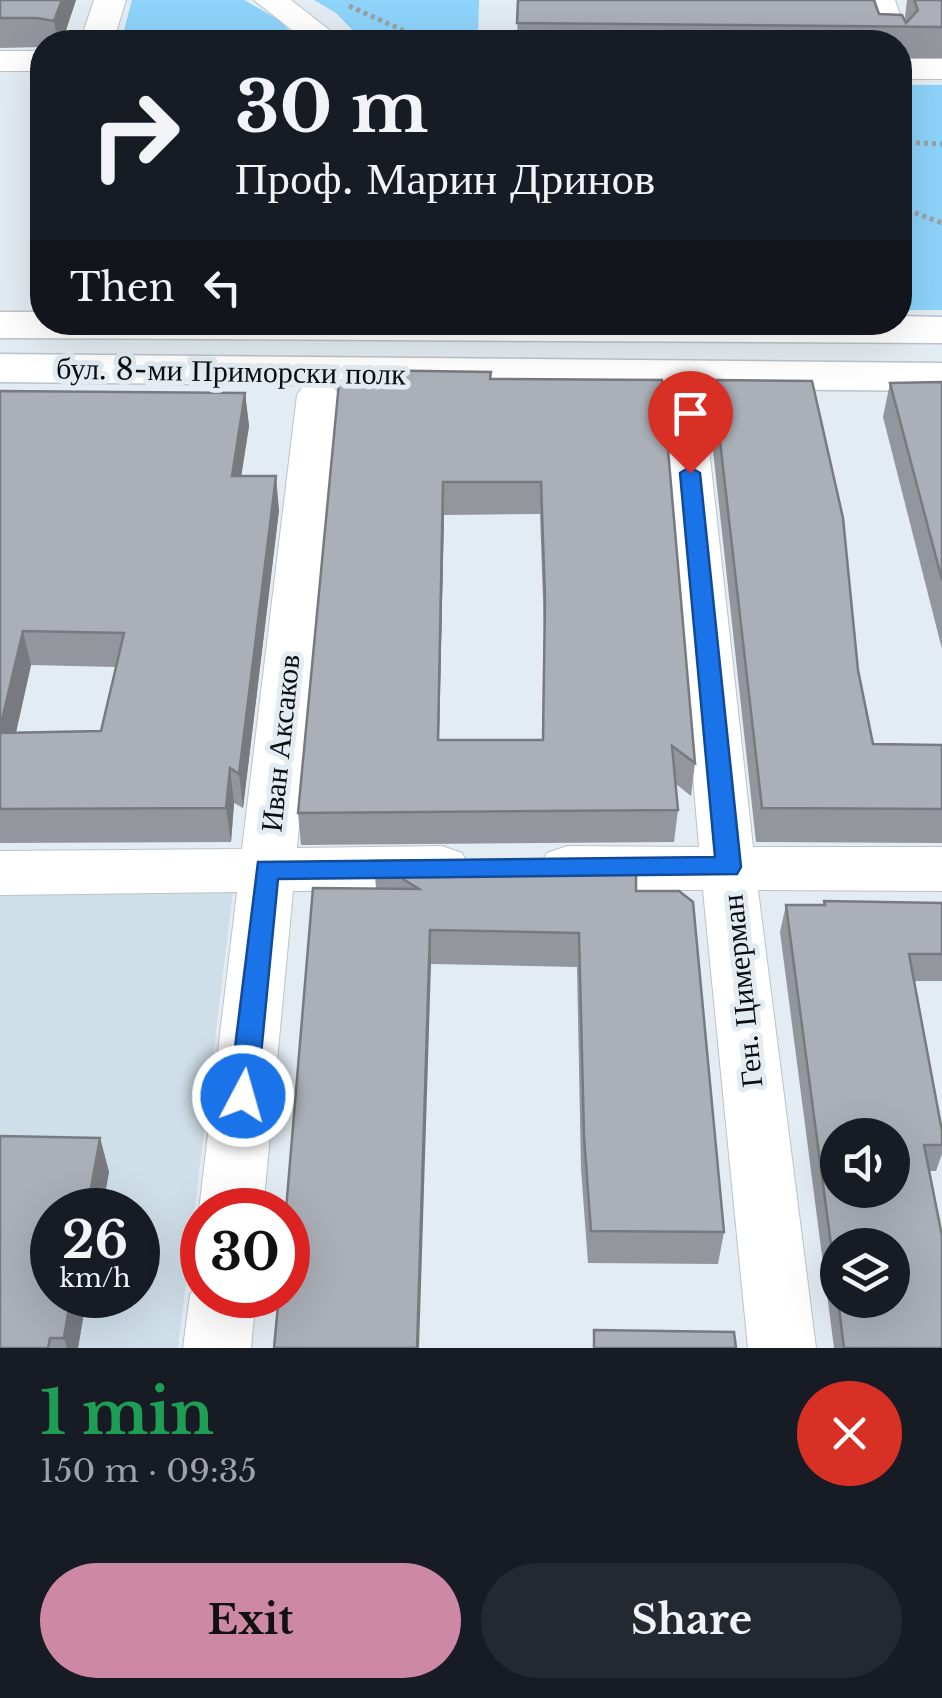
<!DOCTYPE html>
<meta charset="utf-8">
<style>
:root{--surface:#171b24;--page:#242831;--text:#f1f3f6;--muted:#9ea1a6;--accent:#cd88a4}
body{margin:0;font-family:"Libre Baskerville",serif;background:var(--page);color:var(--text);height:100vh;display:flex;flex-direction:column;font-size:38px;white-space:nowrap}
*{box-sizing:border-box;margin:0}
p{font-size:32px;color:var(--muted)}
.icon{flex:none;width:55px;height:55px;fill:none;stroke:currentColor;stroke-width:2;stroke-linecap:round;stroke-linejoin:round}
.map{position:relative;height:1348px;overflow:hidden}
.details{display:flex;flex-direction:column;background:var(--surface);flex:1}
.details>*{flex:none}
.banner{position:absolute;left:30px;top:30px;width:882px;height:305px;border-radius:40px;box-shadow:0 10px 40px #0002;background:#171b24;color:var(--text);overflow:hidden}
.controls{position:absolute;left:820px;top:1118px;display:grid;gap:20px}
.controls a{display:grid;place-items:center;width:90px;height:90px;border-radius:50%;background:var(--surface);box-shadow:0 10px 40px #0002;font-size:50px}
.speed{position:absolute;left:30px;top:1188px;display:flex;gap:20px;font-size:50px;font-weight:700;text-align:center}
.speed>*{display:grid;place-content:center;width:130px;height:130px;border-radius:50%;background:var(--surface);box-shadow:0 10px 40px #0002;line-height:1}
.speed small{font-size:25px;font-weight:400}
.speed .limit{border:15px solid #d22;background:#fff;color:#111}
.pin{position:absolute;display:grid;place-items:center;width:85px;height:85px;color:#fff;margin:-102px -42px;border-radius:50% 50% 50% 0;rotate:-45deg;box-shadow:0 0 10px #0007}
.pin .icon{rotate:45deg}
.me{position:absolute;width:110px;margin:-55px;rotate:6deg;stroke-linejoin:round;filter:drop-shadow(0 0 8px #0008)}
.turn{display:flex;align-items:center;gap:35px;height:210px;padding:0 40px;font-size:45px}
.turn .icon{width:130px;height:130px;stroke-width:2.5}
.turn b{display:block;font-size:70px;line-height:85px}
.then{display:flex;align-items:center;height:95px;padding:0 40px;background:#0003;gap:20px;font-size:38px}
.round{display:grid;place-items:center;flex:none;width:105px;height:105px;border-radius:52px;background:var(--page)}
.overview{display:flex;align-items:center;justify-content:space-between;height:170px;padding:0 40px}
h1{font-size:60px;font-weight:800;line-height:75px;color:#1e9e55}
.primary-button{display:flex;gap:20px;margin-top:auto;padding:20px 40px}
.primary-button a{flex:1;height:115px;border-radius:60px;background:var(--accent);color:#111;font-size:40px;font-weight:800;line-height:115px;text-align:center}
.primary-button a+a{background:var(--page);color:var(--text)}
.map>svg:first-child{display:block}
.built{fill:#cfdfe9;fill-rule:evenodd}
.green{fill:#8dd3fa}
.lines{fill:none;stroke-linecap:round;stroke-linejoin:round}
.minor-casing{stroke:#bbc3c8;stroke-width:2}
.major-casing{stroke:#bbc3c8;stroke-width:3}
.path{stroke:#9aa1a5;stroke-width:5;stroke-dasharray:4 4;stroke-linecap:butt}
.minor{fill:#fff;fill-rule:evenodd}
.major{fill:#fff;fill-rule:evenodd}
.wall{fill:#93969d;fill-rule:evenodd}
.shaded-wall{fill:#787a80}
.building{fill:#abafb7;stroke:#787a80;stroke-width:2.5;fill-rule:evenodd}
.route{fill:#1a73e8;stroke:#114b97;stroke-width:2.5}
.labels{text-anchor:middle;dominant-baseline:central;stroke-width:10;stroke-linejoin:round;paint-order:stroke}
.street-label{font-size:30px;fill:#0b0e0f;stroke:#e3ecf2}
</style>
<div class="map">
<svg width="942" height="1348" viewBox="0 0 942 1348">
<rect width="100%" height="100%" fill="#e3ecf2"/>
<!-- built -->
<path class="built" d="M233,891L178,1348H0V892ZM52,1210H138V1295H52Z"/>
<!-- green -->
<g class="green">
<path d="M132,0H244L279,20L300,42H121Z"/>
<path d="M314,0H479L478,42H364L336,13Z"/>
<rect x="900" y="85" width="42" height="225"/>
</g>
<g class="lines">
<!-- minor casing -->
<g class="minor-casing">
<g id="minor">
<path d="M94,0H126L113,42H80Z"/>
<path d="M254,0H291L345,42H307Z"/>
<path d="M863,0H895L909,42L904,49L900,50V42H876Z"/>
<rect x="0" y="51" width="42" height="20"/>
<rect x="900" y="59" width="42" height="20"/>
<path d="M682,381L697,385L703,394L753,847H942V891L758,890L816,1348H748L703,890H567L547,883L539,868L547,853L567,846L699,847L661,394L667,385Z"/>
<path d="M318,382L333,386L339,395L297,848L442,846L462,853L470,868L462,883L442,890L293,891L263,1210H202V1218L199,1210L237,892L0,895V851L242,849L297,395L303,386Z"/>
<path d="M202,1272V1295H256L251,1348H183L190,1295Z"/>
</g>
</g>
<!-- major casing -->
<g class="major-casing">
<g id="major">
<path d="M0,312H42V322H900V316L942,317V343L0,338Z"/>
<path d="M0,354L942,363V391L0,382Z"/>
</g>
</g>
<!-- path -->
<g class="path">
<path d="M349,6L429,42"/>
<path d="M900,142L942,144"/>
<path d="M900,192L903,207"/>
<path d="M900,207L942,223"/>
</g>
<!-- minor -->
<use href="#minor" class="minor"/>
<!-- major -->
<use href="#major" class="major"/>
</g>
<!-- wall -->
<g class="wall">
<path d="M0,0H76L62,42H42V47L0,48Z"/>
<path d="M518,0L879,14L906,23L905,17L907,0H942V58H900V42H517Z"/>
<path d="M491,379L695,763L691,796L676,784L678,810L674,842L301,845L298,813L339,383ZM540,514L544,631L542,740H439L444,515Z"/>
<path d="M713,380L858,670L873,744L942,745V843L756,842L709,414Z"/>
<path d="M942,382V649L883,417L890,383Z"/>
<path d="M0,391L245,393L249,426L241,476L279,510L243,808L234,803L231,842L0,843ZM31,665L116,667L101,731L16,733Z"/>
<path d="M374,861L636,891L724,1232L718,1264L588,1263L581,1169L577,967L431,964L376,889Z"/>
<path d="M824,901L942,903V981H914L942,1131V1154L936,1171H930L942,1348H834L780,932L786,905H823Z"/>
<path d="M0,1136L100,1138L109,1172L102,1210H52V1295H87L78,1348H0Z"/>
</g>
<!-- shaded-wall -->
<g class="shaded-wall">
<path d="M62,0H76L62,42H58L54,21Z"/>
<path d="M245,393L249,426L236,510L232,476Z"/>
<path d="M276,476L279,510L243,808L239,774Z"/>
<path d="M443,482L444,515L438,773V740Z"/>
<path d="M23,631L31,665L8,767L0,738V728Z"/>
<path d="M230,768L234,803L231,842L226,808Z"/>
<path d="M430,930L431,964L419,1348H417Z"/>
<path d="M100,1138L109,1172L102,1210H87Z"/>
<path d="M71,1295H87L78,1348H67L64,1338Z"/>
</g>
<!-- building -->
<g class="building">
<path d="M0,0H62L54,21L37,18H0Z"/>
<path d="M518,0H874L879,14L902,15L906,23L918,10L914,0H942V27L517,23Z"/>
<path d="M358,370L491,372L490,379L662,380L695,763L672,746L678,810L298,813L339,383ZM443,482H541L545,599L543,740H438Z"/>
<path d="M713,380L812,381L843,518L858,670L873,744L942,745V809L762,808Z"/>
<path d="M942,382V580L890,383Z"/>
<path d="M0,391L245,393L232,476H276L239,774L230,768L226,808L0,809V733L101,731L124,633L23,631L0,728Z"/>
<path d="M632,859L636,862V891H679L693,902L724,1232L591,1231L584,1136L579,933L430,930L417,1348H274L279,1295H288V1210H286L313,888L419,889L374,861Z"/>
<path d="M824,901L942,903V954H909L942,1131V1145H924L942,1236V1348H844L838,1300H892V1245H838V1297L786,905H825ZM838,1135H892V1190H838Z"/>
<path d="M0,1136L100,1138L87,1210H52V1295H71L64,1338H50L48,1348H0Z"/>
<path d="M594,1330L734,1332L736,1348H594Z"/>
</g>
<!-- route -->
<path class="route" d="M690,467L700,473L741,867L737,874L278,879L257,1096L253,1105L243,1108L233,1105L229,1096L258,862L715,857L680,473Z"/>
<g class="labels">
<!-- street labels -->
<g class="street-label">
<text transform="translate(231 371) rotate(1)">бул. 8-ми Приморски полк</text>
<text transform="translate(280 743) rotate(-84)">Иван Аксаков</text>
<text transform="translate(742 991) rotate(-96)">Ген. Цимерман</text>
</g>
</g>
</svg>
<div class="controls">
<a><svg class="icon" aria-label="sound" viewBox="0 0 24 24"><path d="M4 9h4l5-4v14l-5-4H4zM17 9q2 3 0 6"/></svg></a>
<a><svg class="icon" aria-label="layers" viewBox="0 0 24 24"><path d="M12 4l9 5-9 5-9-5zM3 14l9 5 9-5"/></svg></a>
</div>
<div class="speed"><div>26<small>km/h</small></div><div class="limit">30</div></div>
<div class="pin" style="left:690px;top:473px;background:#d93025"><svg class="icon" aria-label="arrive" viewBox="0 0 24 24"><path d="M6 21V4h12l-3 4 3 4H6"/></svg></div>
<svg class="me" style="left:243px;top:1096px" viewBox="-20 -20 40 40"><circle r="17" fill="#1a73e8" stroke="#fff" stroke-width="3"/><path d="M0-11L8 9 0 5-8 9z" fill="#fff"/></svg>
<div class="banner">
<div class="turn"><svg class="icon" aria-label="right" viewBox="0 0 24 24"><path d="M7 20v-9h11M14 6l5 5-5 5"/></svg><div><b>30 m</b>Проф. Марин Дринов</div></div>
<div class="then">Then<svg class="icon" aria-label="left" viewBox="0 0 24 24"><path d="M17 20v-9H6M10 6l-5 5 5 5"/></svg></div>
</div>
</div>
<section class="details">
<div class="overview"><div><h1>1 min</h1><p>150 m · 09:35</p></div><a class="round" style="background:#d93025;color:#fff"><svg class="icon" aria-label="close" viewBox="0 0 24 24"><path d="M6 6l12 12M18 6L6 18"/></svg></a></div>
<div class="primary-button"><a>Exit</a><a>Share</a></div>
</section>
